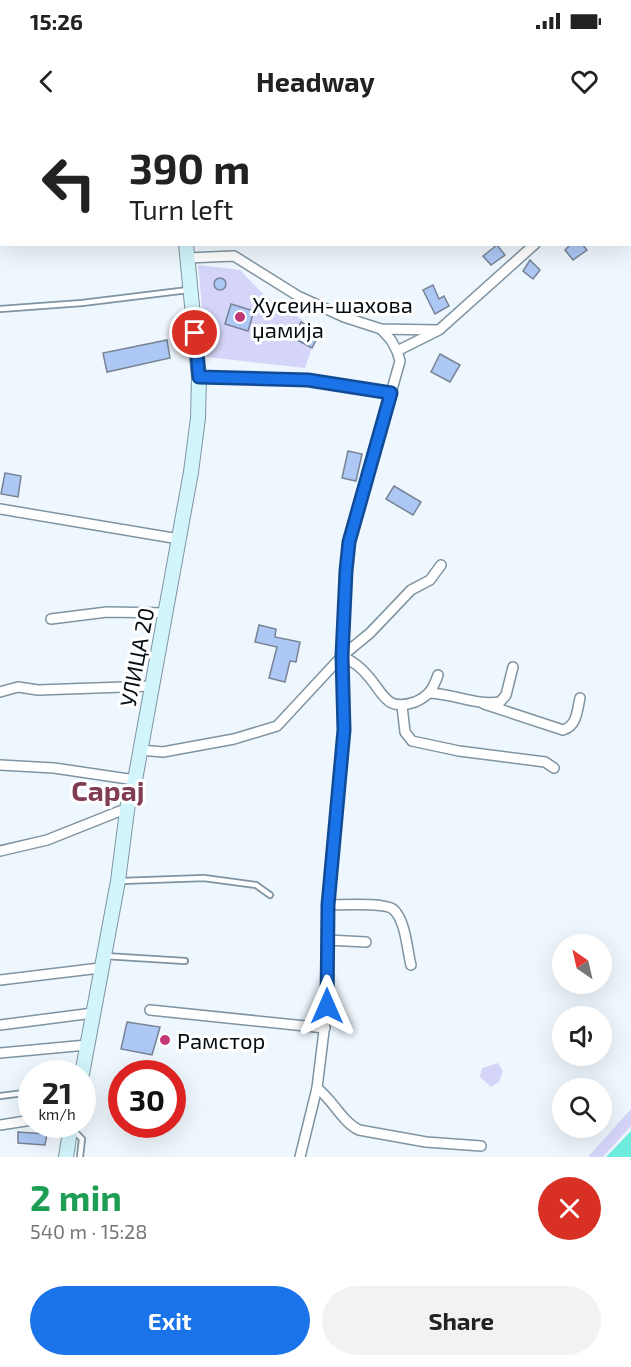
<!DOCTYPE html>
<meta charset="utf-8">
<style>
:root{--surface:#fff;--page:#f2f2f2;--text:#222;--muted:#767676;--accent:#1a73e8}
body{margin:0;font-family:"Exo 2",sans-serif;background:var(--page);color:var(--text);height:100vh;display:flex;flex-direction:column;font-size:22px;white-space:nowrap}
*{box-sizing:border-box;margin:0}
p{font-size:20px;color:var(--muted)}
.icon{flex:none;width:33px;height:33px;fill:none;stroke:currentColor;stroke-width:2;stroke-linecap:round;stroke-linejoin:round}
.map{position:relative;height:1037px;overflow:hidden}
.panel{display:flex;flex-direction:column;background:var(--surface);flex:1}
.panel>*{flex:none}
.top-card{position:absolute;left:0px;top:0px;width:632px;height:126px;box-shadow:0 6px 24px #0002;background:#fff;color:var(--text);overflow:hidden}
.needle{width:39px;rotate:326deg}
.fabs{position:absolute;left:552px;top:814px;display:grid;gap:12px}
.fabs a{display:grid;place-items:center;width:60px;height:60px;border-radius:50%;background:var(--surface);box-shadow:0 6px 24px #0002;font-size:30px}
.speed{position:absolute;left:18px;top:940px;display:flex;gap:12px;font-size:30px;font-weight:700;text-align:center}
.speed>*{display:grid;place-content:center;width:78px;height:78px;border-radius:50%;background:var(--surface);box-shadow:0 6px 24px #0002;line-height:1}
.speed small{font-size:15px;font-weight:400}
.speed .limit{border:9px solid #d22;background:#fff;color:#111}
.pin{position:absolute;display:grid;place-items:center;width:51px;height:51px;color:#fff;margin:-26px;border:3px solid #fff;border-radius:50%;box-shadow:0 2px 6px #0007}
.me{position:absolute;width:66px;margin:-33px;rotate:0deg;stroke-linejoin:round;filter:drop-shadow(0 0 4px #0008)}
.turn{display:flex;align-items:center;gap:21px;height:126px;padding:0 30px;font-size:27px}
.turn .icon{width:78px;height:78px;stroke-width:2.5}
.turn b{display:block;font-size:42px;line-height:51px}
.round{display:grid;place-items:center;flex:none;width:63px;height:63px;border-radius:32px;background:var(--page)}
.overview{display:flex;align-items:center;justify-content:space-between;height:102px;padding:0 30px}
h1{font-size:36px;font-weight:700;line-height:45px;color:#1e9e55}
.action{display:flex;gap:12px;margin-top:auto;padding:12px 30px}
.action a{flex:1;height:69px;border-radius:36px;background:var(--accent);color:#fff;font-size:24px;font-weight:700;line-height:69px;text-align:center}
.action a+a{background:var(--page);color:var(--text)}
.status{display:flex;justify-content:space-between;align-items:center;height:42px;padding:0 30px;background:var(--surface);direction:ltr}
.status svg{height:16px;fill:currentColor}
header{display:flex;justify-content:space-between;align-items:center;height:78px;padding:0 30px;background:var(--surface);font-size:27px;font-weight:700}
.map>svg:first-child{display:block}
.green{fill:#d5d5fa}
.water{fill:#6eece0}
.building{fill:#adc8f4;stroke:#788396;stroke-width:1.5}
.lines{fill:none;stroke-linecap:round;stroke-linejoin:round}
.lane-casing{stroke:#7f94a2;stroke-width:8}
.street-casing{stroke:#7f94a2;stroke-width:12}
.secondary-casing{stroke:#7f94a2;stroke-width:16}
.lane{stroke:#fff;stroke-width:4.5}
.street{stroke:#fff;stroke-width:9}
.secondary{stroke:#d1f5fb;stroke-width:14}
.route-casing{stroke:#114b97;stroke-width:15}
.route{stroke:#1a73e8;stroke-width:10}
.poi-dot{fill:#c13874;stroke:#fff;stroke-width:2}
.labels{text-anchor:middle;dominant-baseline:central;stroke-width:6;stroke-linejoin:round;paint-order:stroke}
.poi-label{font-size:22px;fill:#060d12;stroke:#fff;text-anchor:start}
.street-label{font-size:22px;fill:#060d12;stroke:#fff}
.district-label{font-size:28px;font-weight:bold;fill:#803b55;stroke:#fff}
</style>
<div class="status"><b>15:26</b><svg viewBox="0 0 49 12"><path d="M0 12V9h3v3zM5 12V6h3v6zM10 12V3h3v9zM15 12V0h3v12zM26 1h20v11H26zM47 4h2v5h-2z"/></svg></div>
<header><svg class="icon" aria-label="back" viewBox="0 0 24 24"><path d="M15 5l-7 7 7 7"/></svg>Headway<svg class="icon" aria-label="heart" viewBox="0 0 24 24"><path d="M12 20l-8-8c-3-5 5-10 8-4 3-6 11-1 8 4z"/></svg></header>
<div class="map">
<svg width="631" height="1037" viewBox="0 0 631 1037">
<rect width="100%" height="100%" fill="#eef7fd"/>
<!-- green -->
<g class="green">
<path d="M198,145L240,150L265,176L303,200L292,218L312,227L305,248L207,237Z"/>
<path d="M498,943L503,951L499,962L491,967L480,957L482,948Z"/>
<path d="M631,989V1006L603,1037H588Z"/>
</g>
<!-- water -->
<path class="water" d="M631,1011V1037H606Z"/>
<!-- building -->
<g class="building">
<path d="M571,124H582L587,130L573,140L565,130Z"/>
<path d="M497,125L505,135L491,145L483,136Z"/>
<path d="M530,140L540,150L533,159L523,151Z"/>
<circle cx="220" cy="164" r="6"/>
<path d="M433,165L439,179L444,176L449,186L435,194L423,170Z"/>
<path d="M231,184L254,191L248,211L225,204Z"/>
<path d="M301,202L320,212L312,228L293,218Z"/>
<path d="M167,220L170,238L107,252L103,233Z"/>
<path d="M440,234L460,245L450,262L431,252Z"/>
<path d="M348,331L362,334L356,361L342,358Z"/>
<path d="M5,353L21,356L18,377L1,374Z"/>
<path d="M394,366L421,382L413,395L386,379Z"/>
<path d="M259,505L276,509L275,517L300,522L296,542L290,541L285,562L269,558L277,527L255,522Z"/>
<path d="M127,902L160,907L152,935L121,929Z"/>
<path d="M18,1012L47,1014L45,1025L18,1023Z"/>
</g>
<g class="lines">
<!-- lane casing -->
<g class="lane-casing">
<g id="lane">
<path d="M0,189L82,183L188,170"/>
<path d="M121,761L204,758L256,765L270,775"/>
<path d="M105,836L185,841"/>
<path d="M0,976L32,972"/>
<path d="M72,1009L82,1019L80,1037"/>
</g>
</g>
<!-- street casing -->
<g class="street-casing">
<g id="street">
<path d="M407,0L410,2"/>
<path d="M536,2L537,0"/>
<path d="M0,6H2"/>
<path d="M630,63L631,64"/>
<path d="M187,138L234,136L298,176L344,197L381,209L437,210"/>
<path d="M381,209L391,220L397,231"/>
<path d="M199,257L308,260L391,273"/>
<path d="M0,389L179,419"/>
<path d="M51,499L107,492L166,493"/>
<path d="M342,536C352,541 361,547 368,556C384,574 386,592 415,582C429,576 433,569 438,555"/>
<path d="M0,572L18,567L38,570L152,566"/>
<path d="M430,573C454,574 477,586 500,582L506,575L513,547"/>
<path d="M484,584L563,610C577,606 577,591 580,578"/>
<path d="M402,586L405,612L412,621L459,631L545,642L554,648"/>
<path d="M140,630L163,632L234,619L277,606L342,536L370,513L411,470L430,460L441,445"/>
<path d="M0,645L54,648L135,660"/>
<path d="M0,731L47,720L120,691L128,693"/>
<path d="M328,785C342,785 386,782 394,790C406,802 407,830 411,845"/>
<path d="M327,820L366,822"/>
<path d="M0,860L100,848"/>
<path d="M150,890L325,908"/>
<path d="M0,905L93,893"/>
<path d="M0,933L87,925"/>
<path d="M317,968C333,980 342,1002 359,1010L426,1022L481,1026"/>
<path d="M0,1005L32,1000"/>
<path d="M300,1037L317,968L327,886L328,785L344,610L342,536L347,438L349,422L400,241L397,231L439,210L535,124"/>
</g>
</g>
<!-- secondary casing -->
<g class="secondary-casing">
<g id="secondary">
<path d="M170,0V2"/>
<path d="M82,954L118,761L128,683L135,660L191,352L198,298L199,257L186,124"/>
<path d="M66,1037L71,1005"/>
</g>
</g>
<!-- lane -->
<use href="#lane" class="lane"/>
<!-- street -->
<use href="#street" class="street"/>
<!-- secondary -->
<use href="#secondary" class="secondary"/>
</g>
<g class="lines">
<!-- route casing -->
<g class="route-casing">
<path id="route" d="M195,213L199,257L308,260L391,273L349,422L346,451L342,536L344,610L328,785L327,886"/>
</g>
<!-- route -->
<use href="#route" class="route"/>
</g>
<!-- markers -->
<g class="poi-dot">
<circle cx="240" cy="197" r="6"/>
<circle cx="165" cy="920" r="6"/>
</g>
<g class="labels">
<!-- poi labels -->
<g class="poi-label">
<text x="252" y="184">Хусеин-шахова<tspan x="252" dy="25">џамија</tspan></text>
<text x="177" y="920">Рамстор</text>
</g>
<!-- street labels -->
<g class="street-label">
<text transform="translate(136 537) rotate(-79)">УЛИЦА 20</text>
</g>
<!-- district labels -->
<g class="district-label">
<text x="108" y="670">Сарај</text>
</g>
</g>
</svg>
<div class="fabs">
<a><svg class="needle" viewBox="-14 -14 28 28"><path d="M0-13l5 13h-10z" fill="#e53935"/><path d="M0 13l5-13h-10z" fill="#767676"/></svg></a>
<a><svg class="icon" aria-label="sound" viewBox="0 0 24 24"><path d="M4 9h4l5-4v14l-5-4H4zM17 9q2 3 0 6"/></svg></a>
<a><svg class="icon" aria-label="search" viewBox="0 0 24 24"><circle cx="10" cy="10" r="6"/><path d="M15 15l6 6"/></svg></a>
</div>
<div class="speed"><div>21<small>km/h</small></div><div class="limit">30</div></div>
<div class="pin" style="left:195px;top:213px;background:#d93025"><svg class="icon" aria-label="arrive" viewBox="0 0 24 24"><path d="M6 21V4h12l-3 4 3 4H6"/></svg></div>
<svg class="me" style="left:327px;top:886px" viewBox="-20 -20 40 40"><path d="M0-17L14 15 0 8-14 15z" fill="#1a73e8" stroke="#fff" stroke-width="4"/></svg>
<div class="top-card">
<div class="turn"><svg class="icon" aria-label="left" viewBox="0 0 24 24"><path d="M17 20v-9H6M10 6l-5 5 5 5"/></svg><div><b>390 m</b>Turn left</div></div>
</div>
</div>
<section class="panel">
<div class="overview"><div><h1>2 min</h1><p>540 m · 15:28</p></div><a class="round" style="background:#d93025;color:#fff"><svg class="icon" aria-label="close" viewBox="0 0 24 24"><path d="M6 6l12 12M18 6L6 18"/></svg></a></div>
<div class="action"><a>Exit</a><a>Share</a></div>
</section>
